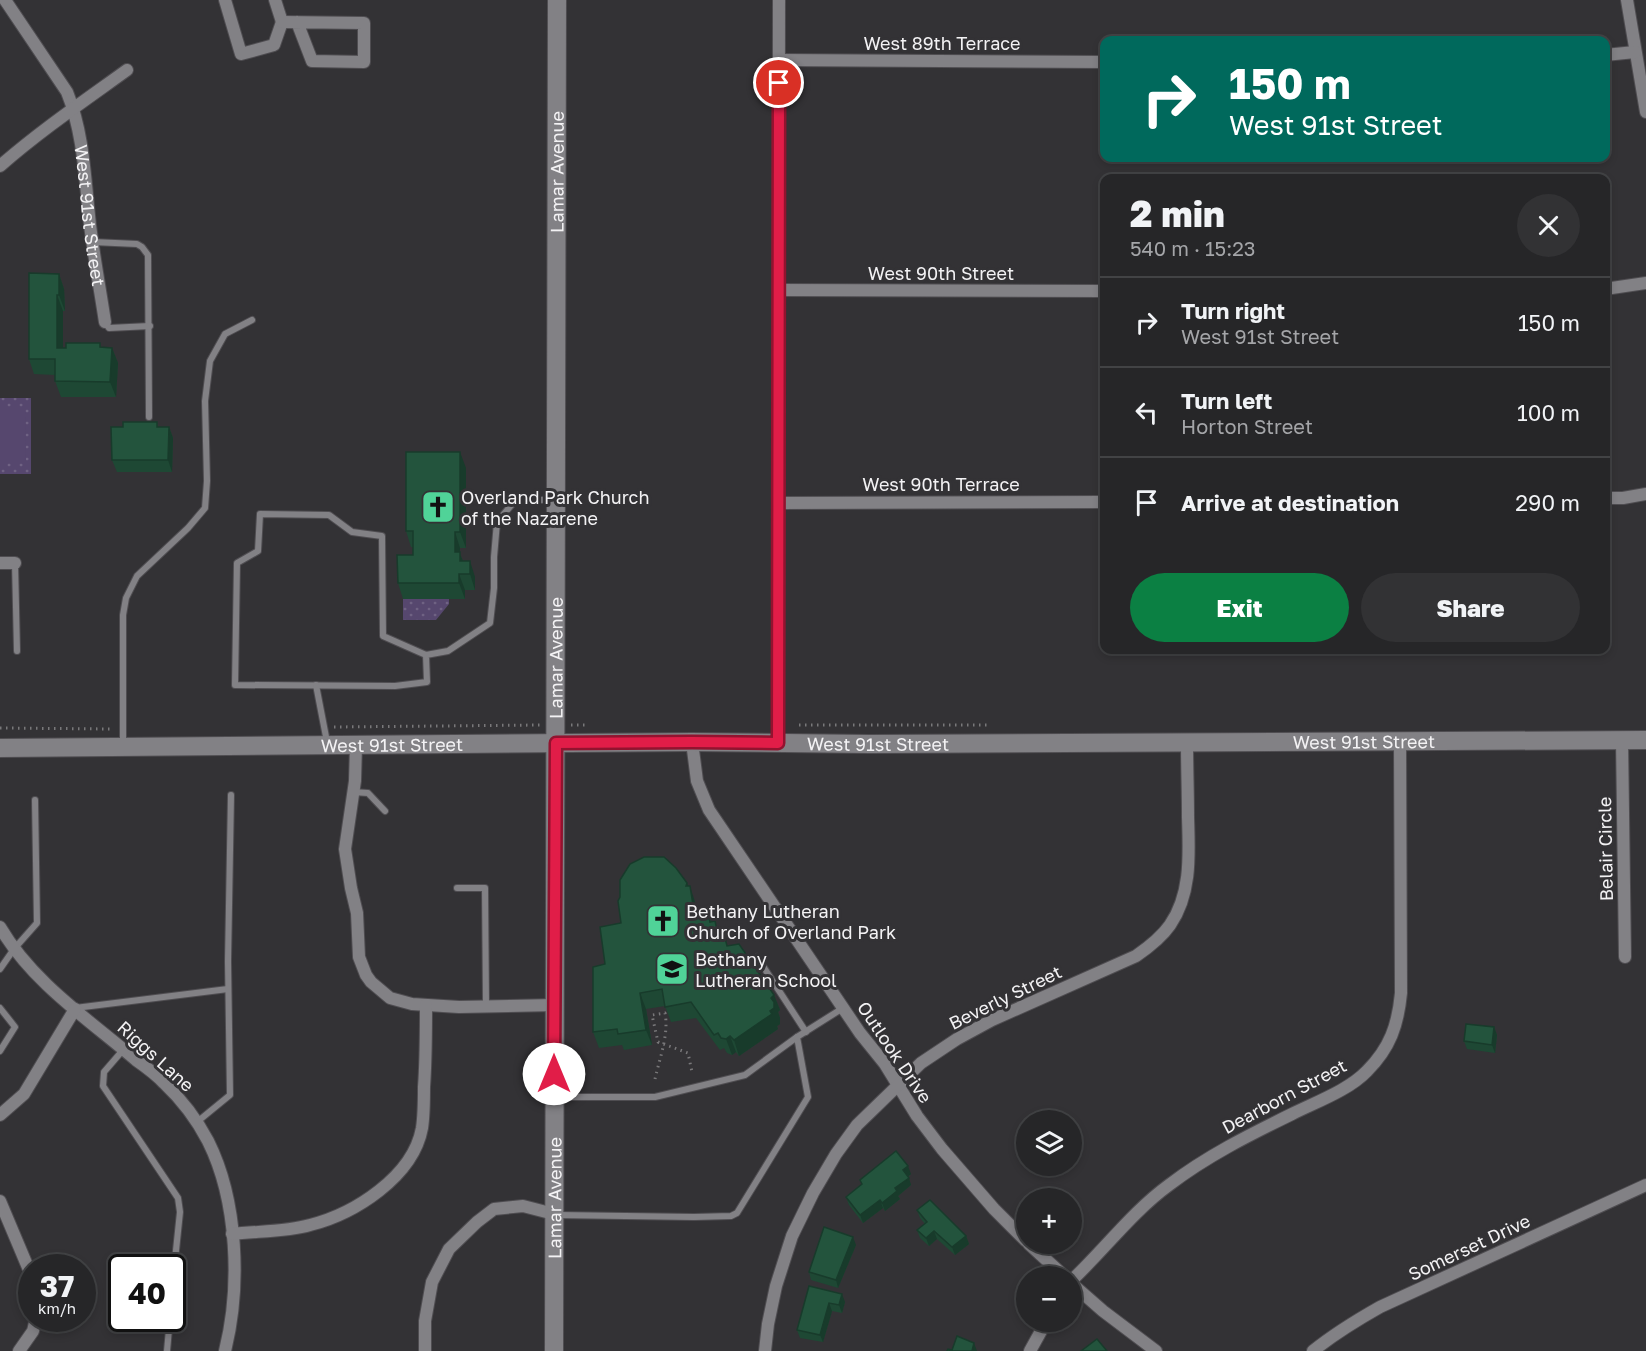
<!DOCTYPE html>
<meta charset="utf-8">
<style>
:root{--surface:#262628;--page:#323234;--text:#f1f3f6;--muted:#a4a5a8;--line:#424345;--accent:#0b8043}
body{margin:0;font-family:"Golos Text",sans-serif;background:var(--page);color:var(--text);height:100vh;display:flex;flex-direction:column;font-size:22px;white-space:nowrap}
*{box-sizing:border-box;margin:0}
p{font-size:20px;color:var(--muted)}
.icon{flex:none;width:33px;height:33px;fill:none;stroke:currentColor;stroke-width:2;stroke-linecap:round;stroke-linejoin:round}
.map{position:relative;flex:1;overflow:hidden}
.sheet{position:absolute;left:1100px;top:174px;width:510px;height:480px;display:flex;flex-direction:column;background:var(--surface);border-radius:12px;box-shadow:0 3px 9px #0003,0 0 0 2px var(--line)}
.sheet>*{flex:none}
.hud{position:absolute;left:1100px;top:36px;width:510px;height:126px;border-radius:12px;box-shadow:0 3px 9px #0003,0 0 0 2px var(--line);background:#00695c;color:#fff;overflow:hidden}
.tools{position:absolute;left:1016px;top:1110px;display:grid;gap:12px}
.tools a{display:grid;place-items:center;width:66px;height:66px;border-radius:50%;background:var(--surface);box-shadow:0 3px 9px #0003,0 0 0 2px var(--line);font-size:30px}
.speed{position:absolute;left:18px;top:1254px;display:flex;gap:12px;font-size:30px;font-weight:700;text-align:center}
.speed>*{display:grid;place-content:center;width:78px;height:78px;border-radius:50%;background:var(--surface);box-shadow:0 3px 9px #0003,0 0 0 2px var(--line);line-height:1}
.speed small{font-size:15px;font-weight:400}
.speed .limit{border:3px solid #111;border-radius:9px;background:#fff;color:#111}
.pin{position:absolute;display:grid;place-items:center;width:51px;height:51px;color:#fff;margin:-26px;border:3px solid #fff;border-radius:50%;box-shadow:0 2px 6px #0007}
.me{position:absolute;width:66px;margin:-33px;rotate:0deg;stroke-linejoin:round;filter:drop-shadow(0 0 4px #0008)}
.turn{display:flex;align-items:center;gap:21px;height:126px;padding:0 30px;font-size:27px}
.turn .icon{width:78px;height:78px;stroke-width:2.5}
.turn b{display:block;font-size:42px;line-height:51px}
.round{display:grid;place-items:center;flex:none;width:63px;height:63px;border-radius:32px;background:var(--page)}
.head{display:flex;align-items:center;justify-content:space-between;height:102px;padding:0 30px}
h1{font-size:36px;font-weight:800;line-height:45px}
.action{display:flex;gap:12px;margin-top:auto;padding:12px 30px}
.action a{flex:1;height:69px;border-radius:36px;background:var(--accent);color:#fff;font-size:24px;font-weight:800;line-height:69px;text-align:center}
.action a+a{background:var(--page);color:var(--text)}
ul{padding:0;list-style:none}
li{display:flex;align-items:center;gap:18px;height:90px;padding:0 30px;border-top:2px solid var(--line)}
li div{flex:1}
li b{display:block;font-size:22px}
li em{font-style:normal}
.map>svg:first-child{display:block}
.grass{fill:url(#grass-dots)}
.garden{fill:#56476e}
.lines{fill:none;stroke-linecap:round;stroke-linejoin:round}
.lane-casing{stroke:#4f4d51;stroke-width:8}
.street-casing{stroke:#4f4d51;stroke-width:14}
.secondary-casing{stroke:#4f4d51;stroke-width:20}
.path{stroke:#79787a;stroke-width:3;stroke-dasharray:1.5 4.5;stroke-linecap:butt}
.lane{stroke:#828185;stroke-width:6}
.street{stroke:#828185;stroke-width:12}
.secondary{stroke:#828185;stroke-width:18}
.wall{fill:#1e4834}
.shaded-wall{fill:#183b2b}
.building{fill:#23543d;stroke:#183b2b;stroke-width:1.5}
.route-casing{stroke:#92132f;stroke-width:15}
.route{stroke:#e11d48;stroke-width:10}
.labels{text-anchor:middle;dominant-baseline:central;stroke-width:6;stroke-linejoin:round;paint-order:stroke}
.street-label{font-size:18px;fill:#f3f2f4;stroke:#333235}
.poi-label{font-size:18px;fill:#f3f2f4;stroke:#333235;text-anchor:start}
</style>
<div class="map">
<svg width="1646" height="1351" viewBox="0 0 1646 1351">
<defs>
<pattern id="grass-dots" width="8" height="8" patternUnits="userSpaceOnUse" patternTransform="scale(1.5)"><rect width="8" height="8" fill="#56476e"/><path d="M2 2h.1M6 6h.1" fill="none" stroke="#6f6283" stroke-width="1.8" stroke-linecap="round"/></pattern>
</defs>
<rect width="100%" height="100%" fill="#333235"/>
<!-- grass -->
<g class="grass">
<rect x="0" y="398" width="31" height="76"/>
<path d="M403,599H449V604L436,620H403Z"/>
</g>
<!-- garden -->
<path class="garden" d="M1,409H25L26,462H1Z"/>
<g class="lines">
<!-- lane casing -->
<g class="lane-casing">
<g id="lane">
<path d="M93,242L137,244L142,247L148,255L149,417"/>
<path d="M105,322L109,328L150,326"/>
<path d="M15,563L17,651"/>
<path d="M426,655L383,636L382,536L352,532L329,515L260,514L258,551L237,563L235,685L395,686L427,682L426,655L448,651L490,623L494,588V557L497,522L514,502L555,499"/>
<path d="M316,685L327,742"/>
<path d="M123,744V615L126,598L137,576L188,528L205,508L207,481L205,401L210,361L225,334L252,320"/>
<path d="M353,792L368,793L385,811"/>
<path d="M457,888H485L486,1006"/>
<path d="M757,957L806,1032"/>
<path d="M0,969L14,949L37,923L35,800"/>
<path d="M0,1008L15,1027L0,1051"/>
<path d="M75,1008L228,989"/>
<path d="M123,1050L104,1072L103,1086L178,1198L180,1212L172,1289"/>
<path d="M558,1097H655L745,1075L797,1037"/>
<path d="M197,1122L230,1095L228,961L231,795"/>
<path d="M557,1215L694,1217L731,1216L737,1213L808,1097L797,1037L843,1008"/>
<path d="M167,1351L170,1318"/>
</g>
</g>
<!-- street casing -->
<g class="street-casing">
<g id="street">
<path id="s1" d="M5,0L67,92C84,134 85,180 90,225C94,257 100,289 105,322"/>
<path d="M225,0L241,54L274,45L282,22"/>
<path d="M275,0L282,22"/>
<path d="M1627,0L1646,112"/>
<path d="M282,22L364,23V62L312,61L297,22"/>
<path d="M1605,55L1635,52"/>
<path d="M779,60L1104,62"/>
<path d="M0,166C40,131 84,101 127,70"/>
<path d="M1605,289L1646,283"/>
<path d="M779,290L1104,291"/>
<path d="M1605,498H1623L1646,494"/>
<path d="M778,503L1104,502"/>
<path d="M0,563H15"/>
<path d="M1622,740L1625,957"/>
<path d="M692,742L697,781L709,810L860,1033L885,1064L917,1116L942,1149L994,1209L1026,1241"/>
<path d="M778,743L779,0"/>
<path d="M356,745L355,781L345,849L351,888L357,913L359,957L366,975L371,982L390,998L412,1004L459,1007L555,1005"/>
<path d="M0,927C32,982 88,1019 136,1060C146,1067 156,1074 164,1083C181,1099 197,1120 208,1141C238,1201 241,1287 225,1351"/>
<path d="M0,1115L24,1094L75,1009"/>
<path d="M0,1201L32,1277"/>
<path d="M232,1234C257,1231 286,1232 310,1225C354,1214 413,1177 422,1128C424,1115 424,1101 424,1087C426,1060 426,1033 426,1005"/>
<path d="M1029,1244L1064,1276"/>
<path d="M1071,1281C1105,1249 1132,1212 1169,1185C1207,1156 1249,1135 1292,1114C1316,1102 1349,1090 1367,1071C1390,1048 1398,1025 1401,993L1400,741"/>
<path d="M1071,1283L1103,1311L1156,1351"/>
<path d="M19,1351L33,1331L36,1318"/>
<path d="M425,1351V1321L432,1282L449,1249L477,1222L494,1209L523,1206L554,1214"/>
<path d="M765,1351L768,1324L776,1286L792,1236L813,1193L836,1154L857,1125L921,1063L957,1039L992,1020L1136,956C1149,947 1161,938 1170,925C1192,893 1189,853 1188,817C1188,792 1187,767 1187,742"/>
<path d="M1030,1351L1046,1322"/>
<path d="M1313,1351C1334,1334 1357,1320 1380,1307L1646,1185"/>
</g>
</g>
<!-- secondary casing -->
<g class="secondary-casing">
<g id="secondary">
<path id="s2" d="M0,748L692,742L870,744L1646,740"/>
<path id="s3" d="M554,1351L557,0"/>
</g>
</g>
<!-- path -->
<g class="path">
<path d="M571,725H585"/>
<path d="M799,725H987"/>
<path d="M334,727L540,725"/>
<path d="M0,728L111,729"/>
<path d="M655,1079C660,1057 669,1034 665,1013L652,1015L658,1042L688,1053L692,1072"/>
</g>
<!-- lane -->
<use href="#lane" class="lane"/>
<!-- street -->
<use href="#street" class="street"/>
<!-- secondary -->
<use href="#secondary" class="secondary"/>
</g>
<!-- wall -->
<g class="wall">
<path d="M59,274L64,289L65,311H63V348L100,343L101,347L112,348L118,363L116,397H61L55,381V375L34,374L29,359Z"/>
<path d="M157,422L158,427H169L173,438L172,472H117L112,460V447L111,443L123,427Z"/>
<path d="M466,468V548H460V554L463,561L475,577V590H465V599H403L398,583L413,555V547H411L406,531Z"/>
<path d="M687,883L695,902L696,906L712,921L728,946L774,995L780,1010L778,1012L780,1018V1024L777,1026L778,1029L739,1056L736,1052L732,1055L727,1053L724,1048L720,1050L696,1018L671,1022L665,1006L646,1009L652,1045L624,1050L622,1045L599,1048L593,1032L605,964L621,923Z"/>
<path d="M1494,1027L1497,1035L1495,1053L1467,1049L1464,1041Z"/>
<path d="M911,1174L908,1177L911,1185L898,1196L900,1199L885,1211L883,1208L863,1223L849,1205L846,1197L862,1185L860,1180Z"/>
<path d="M917,1210L966,1236L969,1244L955,1255L937,1239L929,1246L920,1238L917,1230L925,1224L920,1218Z"/>
<path d="M856,1245L838,1288L811,1280L809,1272Z"/>
<path d="M809,1286L845,1302L842,1313L832,1311L823,1342L800,1338L797,1330Z"/>
</g>
<!-- shaded-wall -->
<g class="shaded-wall">
<path d="M59,274L64,289L65,311L59,295Z"/>
<path d="M57,295L63,311V363L57,348Z"/>
<path d="M112,348L118,363L116,397L110,382Z"/>
<path d="M169,427L173,438L172,472L168,460Z"/>
<path d="M460,452L466,468V548L460,532Z"/>
<path d="M455,532L460,548V554L466,568V574L455,552Z"/>
<path d="M470,561L475,577V590L470,574Z"/>
<path d="M459,574L465,590V599L459,583Z"/>
<path d="M687,883L691,893L690,886L695,902L698,920L686,886Z"/>
<path d="M640,993L646,1009L652,1045L646,1030Z"/>
<path d="M774,995L780,1010L778,1012L780,1018V1024L777,1026L778,1029L739,1056L734,1040L770,1011L771,998Z"/>
<path d="M1494,1027L1497,1035L1495,1053L1492,1045Z"/>
<path d="M730,1036L736,1052L732,1055L726,1039Z"/>
<path d="M908,1166L911,1174L906,1178L903,1170Z"/>
<path d="M909,1178L911,1185L898,1196L900,1199L885,1211L882,1203L895,1188Z"/>
<path d="M880,1200L883,1208L863,1223L860,1215Z"/>
<path d="M934,1231L937,1239L929,1246L926,1238Z"/>
<path d="M966,1236L969,1244L955,1255L952,1247Z"/>
<path d="M853,1237L856,1245L838,1288L836,1280Z"/>
<path d="M842,1294L845,1302L842,1313L839,1305Z"/>
<path d="M829,1303L832,1311L823,1342L820,1335Z"/>
<path d="M974,1343L977,1351H972Z"/>
</g>
<!-- building -->
<g class="building">
<path d="M29,273L59,274V295H57V348H66V343H100V347L112,348L110,382L55,381V359H29Z"/>
<path d="M123,422H157V427H169L168,460H112L111,427H123Z"/>
<path d="M406,452H460V532H455V552H460V561H470V574H459V583H398L397,555H413V531H406Z"/>
<path d="M644,857H664L676,868L687,883L686,886H690L693,905L700,908L707,907L710,922L715,921L718,935L724,934L727,946L739,944L774,995L771,998L774,1002V1008L770,1011L772,1014L734,1040L730,1036L726,1039L721,1038L718,1033L714,1035L691,1002L665,1007L662,989L640,993L646,1030L618,1034L617,1029L593,1032V967L605,964L600,927L621,923L618,901L620,897V880L630,864Z"/>
<path d="M1466,1024L1494,1027L1492,1045L1464,1041Z"/>
<path d="M896,1151L908,1166L903,1170L909,1178L895,1188L897,1191L882,1203L880,1200L860,1215L846,1197L862,1184L860,1180Z"/>
<path d="M930,1200L966,1236L952,1247L934,1231L926,1238L917,1230L927,1222L917,1210Z"/>
<path d="M824,1227L853,1237L836,1280L809,1272Z"/>
<path d="M809,1286L842,1294L839,1305L829,1303L820,1335L797,1330Z"/>
<path d="M957,1336L974,1343L972,1351H947L948,1349L952,1350Z"/>
<path d="M1097,1339L1107,1351H1081Z"/>
</g>
<g class="lines">
<!-- route casing -->
<g class="route-casing">
<path id="route" d="M554,1074L556,743L692,742L778,743L779,83"/>
</g>
<!-- route -->
<use href="#route" class="route"/>
</g>
<!-- icons -->
<defs>
<g id="church-square" transform="scale(1.725)"><rect x="-9" y="-9" width="18" height="18" rx="4" fill="#50d398" stroke="#333235"/><path d="M-1.2-6h2.4v3.5h3.3v2.4h-3.3V6h-2.4V-.1h-3.3v-2.4h3.3Z" fill="#111"/></g>
<g id="school-square" transform="scale(1.725)"><rect x="-9" y="-9" width="18" height="18" rx="4" fill="#50d398" stroke="#333235"/><path d="M0-5L7-2L0 1L-7-2ZM-4 1L0 2.5L4 1V4Q0 6-4 4Z" fill="#111"/></g>
</defs>
<g fill-rule="evenodd">
<use href="#church-square" x="438" y="507"/>
<use href="#church-square" x="663" y="921"/>
<use href="#school-square" x="672" y="969"/>
</g>
<g class="labels">
<!-- street labels -->
<g class="street-label">
<text x="942" y="43">West 89th Terrace</text>
<text stroke="none"><textPath href="#s3" startOffset="1179">Lamar Avenue</textPath></text>
<text stroke="none"><textPath href="#s1" startOffset="237">West 91st Street</textPath></text>
<text x="941" y="273">West 90th Street</text>
<text x="941" y="484">West 90th Terrace</text>
<text stroke="none"><textPath href="#s3" startOffset="693">Lamar Avenue</textPath></text>
<text stroke="none"><textPath href="#s2" startOffset="1364">West 91st Street</textPath></text>
<text stroke="none"><textPath href="#s2" startOffset="878">West 91st Street</textPath></text>
<text stroke="none"><textPath href="#s2" startOffset="392">West 91st Street</textPath></text>
<text transform="translate(1605 849) rotate(-91)">Belair Circle</text>
<text transform="translate(1005 997) rotate(-26)">Beverly Street</text>
<text transform="translate(895 1052) rotate(56)">Outlook Drive</text>
<text transform="translate(156 1056) rotate(42)">Riggs Lane</text>
<text transform="translate(1284 1096) rotate(-28)">Dearborn Street</text>
<text stroke="none"><textPath href="#s3" startOffset="153">Lamar Avenue</textPath></text>
<text transform="translate(1469 1247) rotate(-25)">Somerset Drive</text>
</g>
<!-- poi labels -->
<g class="poi-label">
<text x="461" y="497">Overland Park Church<tspan x="461" dy="21">of the Nazarene</tspan></text>
<text x="686" y="911">Bethany Lutheran<tspan x="686" dy="21">Church of Overland Park</tspan></text>
<text x="695" y="959">Bethany<tspan x="695" dy="21">Lutheran School</tspan></text>
</g>
</g>
</svg>
<div class="tools">
<a><svg class="icon" aria-label="layers" viewBox="0 0 24 24"><path d="M12 4l9 5-9 5-9-5zM3 14l9 5 9-5"/></svg></a>
<a>+</a>
<a>−</a>
</div>
<div class="speed"><div>37<small>km/h</small></div><div class="limit">40</div></div>
<div class="pin" style="left:779px;top:83px;background:#d93025"><svg class="icon" aria-label="arrive" viewBox="0 0 24 24"><path d="M6 21V4h12l-3 4 3 4H6"/></svg></div>
<svg class="me" style="left:554px;top:1074px" viewBox="-20 -20 40 40"><circle r="19" fill="#fff"/><path d="M0-13L10 11 0 6-10 11z" fill="#e11d48"/></svg>
<div class="hud">
<div class="turn"><svg class="icon" aria-label="right" viewBox="0 0 24 24"><path d="M7 20v-9h11M14 6l5 5-5 5"/></svg><div><b>150 m</b>West 91st Street</div></div>
</div>
<section class="sheet">
<div class="head"><div><h1>2 min</h1><p>540 m · 15:23</p></div><a class="round"><svg class="icon" aria-label="close" viewBox="0 0 24 24"><path d="M6 6l12 12M18 6L6 18"/></svg></a></div>
<ul>
<li><svg class="icon" aria-label="right" viewBox="0 0 24 24"><path d="M7 20v-9h11M14 6l5 5-5 5"/></svg><div><b>Turn right</b><p>West 91st Street</p></div><em>150 m</em></li>
<li><svg class="icon" aria-label="left" viewBox="0 0 24 24"><path d="M17 20v-9H6M10 6l-5 5 5 5"/></svg><div><b>Turn left</b><p>Horton Street</p></div><em>100 m</em></li>
<li><svg class="icon" aria-label="arrive" viewBox="0 0 24 24"><path d="M6 21V4h12l-3 4 3 4H6"/></svg><div><b>Arrive at destination</b></div><em>290 m</em></li>
</ul>
<div class="action"><a>Exit</a><a>Share</a></div>
</section>
</div>
